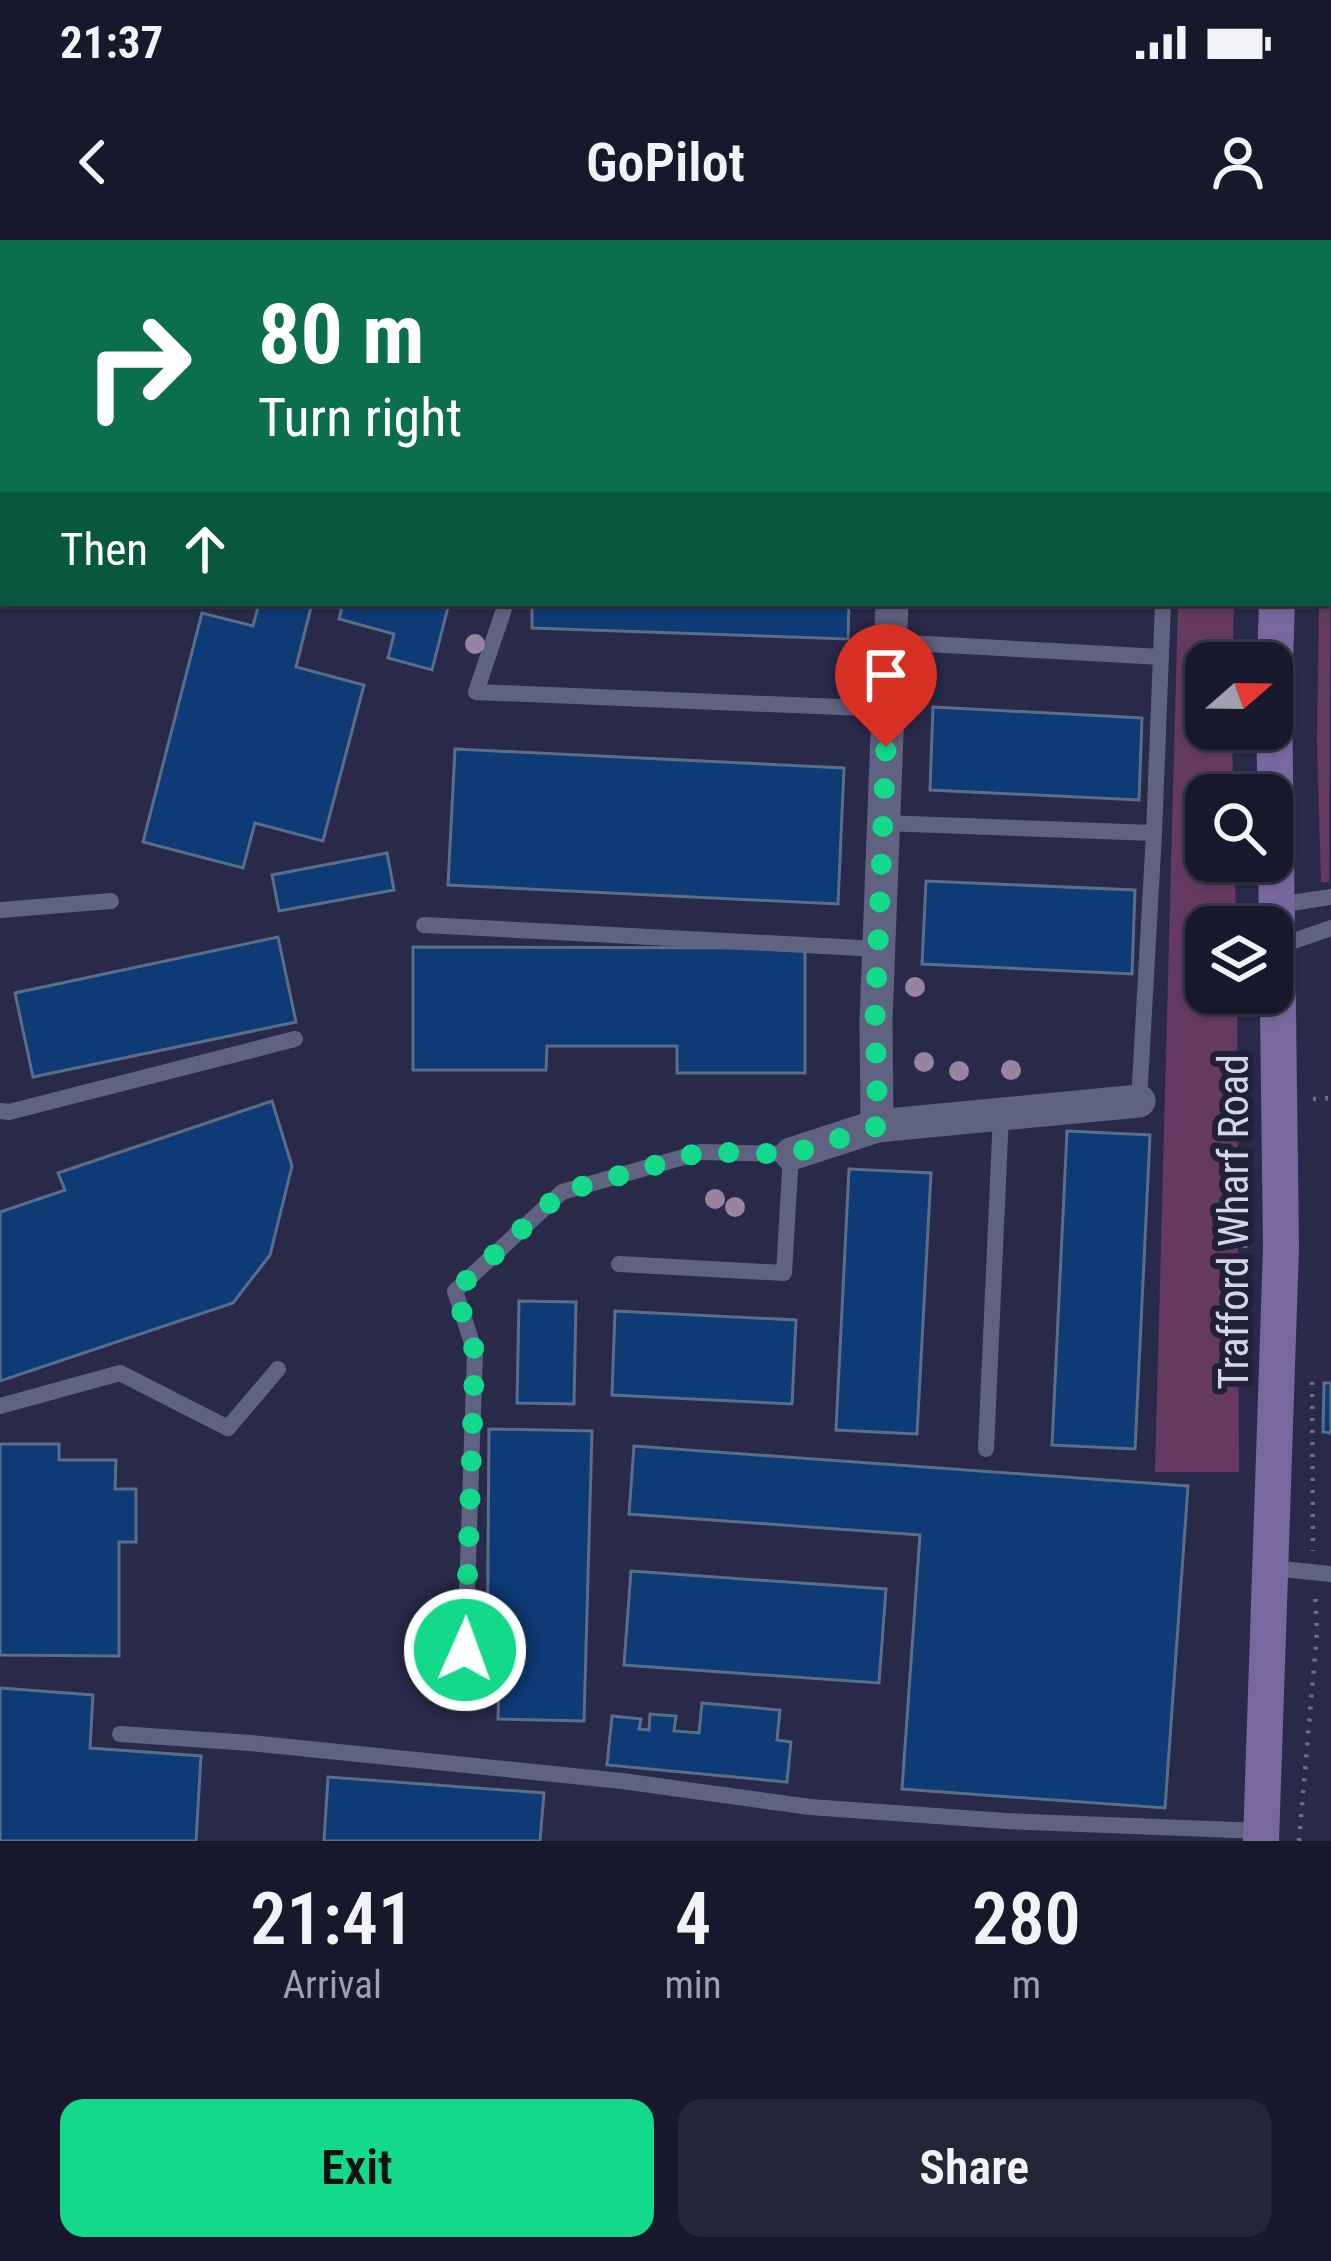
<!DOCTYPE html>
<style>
:root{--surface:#18182c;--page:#252538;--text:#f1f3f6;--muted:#9fa0a9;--line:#363748;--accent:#13d98a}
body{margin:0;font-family:"Roboto Condensed",sans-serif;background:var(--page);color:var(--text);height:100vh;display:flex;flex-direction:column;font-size:45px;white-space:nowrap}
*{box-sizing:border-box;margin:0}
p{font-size:39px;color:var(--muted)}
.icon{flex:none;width:66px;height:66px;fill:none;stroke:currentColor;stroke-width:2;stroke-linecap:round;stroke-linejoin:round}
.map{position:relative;height:1601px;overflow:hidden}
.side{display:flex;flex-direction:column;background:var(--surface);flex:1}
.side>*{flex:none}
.hud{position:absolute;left:0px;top:0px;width:1332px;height:366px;box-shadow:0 3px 9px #0004,0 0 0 3px var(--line);background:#0b6e4f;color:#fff;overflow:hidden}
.needle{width:78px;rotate:70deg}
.fabs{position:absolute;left:1185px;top:402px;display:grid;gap:24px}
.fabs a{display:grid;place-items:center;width:108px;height:108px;border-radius:24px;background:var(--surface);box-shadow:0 3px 9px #0004,0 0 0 3px var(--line);font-size:60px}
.pin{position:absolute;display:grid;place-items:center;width:102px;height:102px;color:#fff;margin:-123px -51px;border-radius:50% 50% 50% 0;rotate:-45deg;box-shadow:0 0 12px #0007}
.pin .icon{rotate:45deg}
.me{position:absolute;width:132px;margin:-66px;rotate:2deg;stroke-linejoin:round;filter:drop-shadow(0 0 9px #0008)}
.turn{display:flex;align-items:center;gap:42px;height:252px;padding:0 60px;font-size:54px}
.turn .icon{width:156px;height:156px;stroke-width:2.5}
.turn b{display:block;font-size:84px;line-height:102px}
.then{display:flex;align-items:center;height:114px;padding:0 60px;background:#0003;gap:24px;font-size:45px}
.eta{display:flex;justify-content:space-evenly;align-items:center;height:204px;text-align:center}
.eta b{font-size:72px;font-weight:600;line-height:84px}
.primary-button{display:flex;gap:24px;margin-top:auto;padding:24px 60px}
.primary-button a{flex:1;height:138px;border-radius:24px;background:var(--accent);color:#111;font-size:48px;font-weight:600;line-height:138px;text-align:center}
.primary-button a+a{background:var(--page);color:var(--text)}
.status{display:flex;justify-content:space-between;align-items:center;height:84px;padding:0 60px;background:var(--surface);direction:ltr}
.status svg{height:33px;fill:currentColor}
header{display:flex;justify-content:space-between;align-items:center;height:156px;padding:0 60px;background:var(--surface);font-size:54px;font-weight:600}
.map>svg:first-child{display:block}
.built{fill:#292a4a;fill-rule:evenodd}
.green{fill:#663a60}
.building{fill:#0e3a76;stroke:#5a6e8a;stroke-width:3}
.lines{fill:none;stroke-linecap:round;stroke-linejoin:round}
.path{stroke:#6d6e85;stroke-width:4.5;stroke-dasharray:3 9;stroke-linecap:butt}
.lane{stroke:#606281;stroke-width:16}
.street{stroke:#606281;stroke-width:33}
.secondary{stroke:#7968a0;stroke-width:36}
.tree{fill:#9883a0}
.route{stroke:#13d98a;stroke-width:21;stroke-dasharray:0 37.8}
.labels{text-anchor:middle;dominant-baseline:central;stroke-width:12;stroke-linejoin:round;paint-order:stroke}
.street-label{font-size:42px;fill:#d4d5e7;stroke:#20203b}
</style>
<div class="status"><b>21:37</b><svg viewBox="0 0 49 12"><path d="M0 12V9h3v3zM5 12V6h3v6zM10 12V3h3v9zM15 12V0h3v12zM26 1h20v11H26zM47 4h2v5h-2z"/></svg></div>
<header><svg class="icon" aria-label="back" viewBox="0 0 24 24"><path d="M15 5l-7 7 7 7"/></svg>GoPilot<svg class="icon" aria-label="person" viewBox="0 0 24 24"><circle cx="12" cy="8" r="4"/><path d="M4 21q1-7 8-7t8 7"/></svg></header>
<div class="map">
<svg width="1331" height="1601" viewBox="0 0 1331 1601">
<rect width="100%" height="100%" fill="#20203b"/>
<!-- built -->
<path class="built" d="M0,0H1331V1601H0ZM3,3H1329V363H3ZM1206,423H1272V489H1206ZM1206,555H1272V621H1206ZM1206,687H1272V753H1206Z"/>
<!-- green -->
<g class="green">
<path d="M1331,284L1329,642H1321L1317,501L1319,368V363H1329Z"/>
<path d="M1178,363H1234L1232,423H1206V489H1232L1233,555H1206V621H1235L1236,687H1206V753H1237L1239,1232H1155Z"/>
</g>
<!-- building -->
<g class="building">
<rect x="596" y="0" width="265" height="3"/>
<path d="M259,363H312L296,427L364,445L323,601L255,583L243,628L143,602L202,373L253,386Z"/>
<path d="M343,363H449L432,430L388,418L394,394L339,379Z"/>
<path d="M532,363H849L848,399L532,388Z"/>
<path d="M933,467L1142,478L1139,560L930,550Z"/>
<path d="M455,509L844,528L838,664L448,645Z"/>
<path d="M387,613L394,650L279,671L272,635Z"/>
<path d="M926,641L1135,650L1132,734L922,724Z"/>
<path d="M278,697L296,782L33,837L15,753Z"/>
<path d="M413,707L805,708V833H677V806H547L546,830H413Z"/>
<path d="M272,861L292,926L270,1015L233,1063L0,1141V972L65,950L58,933Z"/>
<path d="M1067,891L1150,895L1135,1209L1052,1205Z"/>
<path d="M849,929L931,933L917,1194L836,1190Z"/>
<path d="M519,1061L576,1062L574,1164L517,1163Z"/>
<path d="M615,1071L796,1080L792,1164L612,1155Z"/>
<path d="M1324,1143H1331V1193L1323,1192Z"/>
<path d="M489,1189L592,1191L584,1481L498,1479L499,1443H487Z"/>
<path d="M0,1204H59V1220H116L115,1249H136V1302H119V1416L0,1415Z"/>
<path d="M634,1206L1188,1246L1165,1568L902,1549L920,1295L629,1274Z"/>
<path d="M631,1331L886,1349L879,1443L624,1425Z"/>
<path d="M0,1448L93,1455L90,1508L201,1516L196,1601H0Z"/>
<path d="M702,1463L780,1470L777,1500L791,1502L787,1542L607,1525L612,1476L641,1479L639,1489L649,1490L650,1474L676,1476L674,1491L699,1493Z"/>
<path d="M328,1537L544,1553L540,1601H324Z"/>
</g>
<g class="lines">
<!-- path -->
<g class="path">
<path d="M1329,234L1331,226"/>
<path d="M1313,859L1331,858"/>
<path d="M1245,1020V983"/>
<path d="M1312,1142L1313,1311"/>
<path d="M1299,1601L1317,1391L1315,1352"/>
</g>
<!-- lane -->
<g class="lane">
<path d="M1151,0L1154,3"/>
<path d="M1296,0L1300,3"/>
<path d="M284,3L285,0"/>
<path d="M1329,23L1331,24"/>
<path d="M506,363L476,452L888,469"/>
<path d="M890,402L1161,417"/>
<path d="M883,583L1154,593"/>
<path d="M1278,665L1331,657"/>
<path d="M0,670L111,661"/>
<path d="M424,685L879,709"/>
<path d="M1279,706L1331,688"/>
<path d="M1139,861L1154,593L1163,363"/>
<path d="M0,871L9,872L295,799"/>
<path d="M0,1166L120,1133L228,1188L278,1129"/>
<path d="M986,1209L1001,874"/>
<path d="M1272,1328L1331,1334"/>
<path d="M465,1410L475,1112L455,1051L562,952L701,912L791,914L784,1033L619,1024"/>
<path d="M120,1494L250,1503L622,1541L810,1567L1006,1581L1261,1591"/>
</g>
<!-- street -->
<g class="street">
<path d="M906,3V0"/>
<path d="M877,886L876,780L892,363"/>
<path d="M791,914L877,886L1139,861"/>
</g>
<!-- secondary -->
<g class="secondary">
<path d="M1329,122L1331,116"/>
<path d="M1261,1601L1281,1008L1274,451L1277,363"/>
</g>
</g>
<!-- trees -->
<g class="tree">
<circle cx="475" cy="404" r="10"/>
<circle cx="915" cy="747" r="10"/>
<circle cx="924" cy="822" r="10"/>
<circle cx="1011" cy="830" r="10"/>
<circle cx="959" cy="831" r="10"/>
<circle cx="715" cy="959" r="10"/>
<circle cx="735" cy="967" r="10"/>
</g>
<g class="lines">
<!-- route -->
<path class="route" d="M465,1410L475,1112L455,1051L562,952L701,912L791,914L878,886L875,780L886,507"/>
</g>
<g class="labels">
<!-- street labels -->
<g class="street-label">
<text transform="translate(1233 982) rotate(-90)">Trafford Wharf Road</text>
</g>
</g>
</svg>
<div class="fabs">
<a><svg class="needle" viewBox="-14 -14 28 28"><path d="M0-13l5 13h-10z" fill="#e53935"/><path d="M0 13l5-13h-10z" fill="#9fa0a9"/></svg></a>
<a><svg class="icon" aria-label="search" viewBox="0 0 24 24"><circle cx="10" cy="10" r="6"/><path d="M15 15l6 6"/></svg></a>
<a><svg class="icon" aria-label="layers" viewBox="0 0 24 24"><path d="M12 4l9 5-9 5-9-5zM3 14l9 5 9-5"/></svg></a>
</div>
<div class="pin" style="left:886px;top:507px;background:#d93025"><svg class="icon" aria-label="arrive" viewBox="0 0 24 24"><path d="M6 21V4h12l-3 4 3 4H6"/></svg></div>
<svg class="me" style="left:465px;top:1410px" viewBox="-20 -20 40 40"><circle r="17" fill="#13d98a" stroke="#fff" stroke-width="3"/><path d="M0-11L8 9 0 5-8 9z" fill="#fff"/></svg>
<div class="hud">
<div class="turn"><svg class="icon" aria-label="right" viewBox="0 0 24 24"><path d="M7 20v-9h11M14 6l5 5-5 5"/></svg><div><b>80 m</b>Turn right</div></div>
<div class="then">Then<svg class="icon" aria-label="ahead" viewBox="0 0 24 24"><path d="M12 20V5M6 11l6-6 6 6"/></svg></div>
</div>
</div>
<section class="side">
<div class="eta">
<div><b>21:41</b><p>Arrival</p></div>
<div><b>4</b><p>min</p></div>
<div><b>280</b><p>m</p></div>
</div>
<div class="primary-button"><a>Exit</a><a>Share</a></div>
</section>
